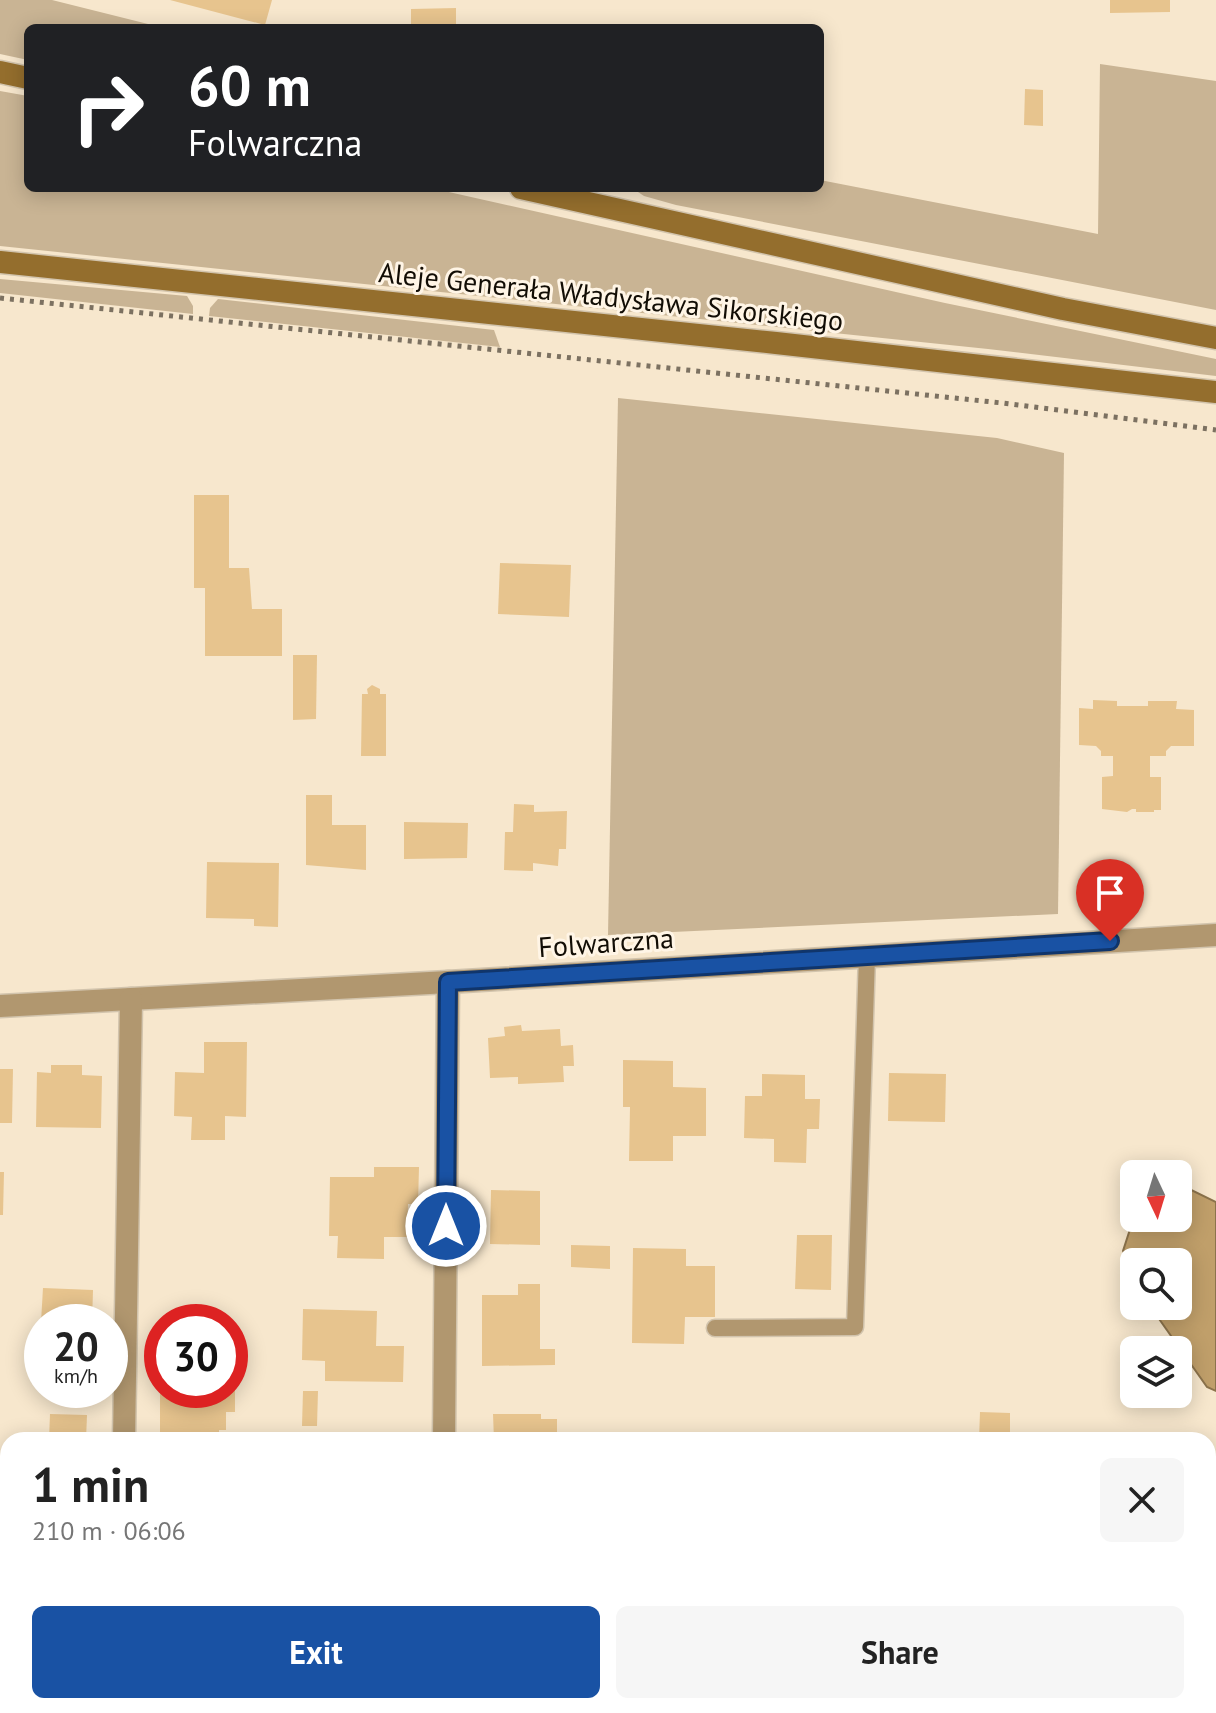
<!DOCTYPE html>
<meta charset="utf-8">
<style>
:root{--surface:#fff;--page:#f6f6f6;--text:#222;--muted:#767676;--accent:#1952a4}
body{margin:0;font-family:"PT Sans",sans-serif;background:var(--page);color:var(--text);height:100vh;display:flex;flex-direction:column;font-size:30px;white-space:nowrap}
*{box-sizing:border-box;margin:0}
p{font-size:26px;color:var(--muted)}
.icon{flex:none;width:44px;height:44px;fill:none;stroke:currentColor;stroke-width:2;stroke-linecap:round;stroke-linejoin:round}
.map{position:relative;flex:1;overflow:hidden}
.sheet{position:absolute;left:0px;top:1432px;width:1216px;height:282px;display:flex;flex-direction:column;background:var(--surface);border-radius:24px 24px 0 0;box-shadow:0 4px 20px #0003}
.sheet>*{flex:none}
.hud{position:absolute;left:24px;top:24px;width:800px;height:168px;border-radius:12px;box-shadow:0 4px 20px #0003;background:#202124;color:#fff;overflow:hidden}
.needle{width:52px;rotate:176deg}
.fabs{position:absolute;left:1120px;top:1160px;display:grid;gap:16px}
.fabs a{display:grid;place-items:center;width:72px;height:72px;border-radius:12px;background:var(--surface);box-shadow:0 4px 20px #0003;font-size:40px}
.speed{position:absolute;left:24px;top:1304px;display:flex;gap:16px;font-size:40px;font-weight:700;text-align:center}
.speed>*{display:grid;place-content:center;width:104px;height:104px;border-radius:50%;background:var(--surface);box-shadow:0 4px 20px #0003;line-height:1}
.speed small{font-size:20px;font-weight:400}
.speed .limit{border:12px solid #d22;background:#fff;color:#111}
.pin{position:absolute;display:grid;place-items:center;width:68px;height:68px;color:#fff;margin:-82px -34px;border-radius:50% 50% 50% 0;rotate:-45deg;box-shadow:0 0 8px #0007}
.pin .icon{rotate:45deg}
.me{position:absolute;width:88px;margin:-44px;rotate:0deg;stroke-linejoin:round;filter:drop-shadow(0 0 6px #0008)}
.turn{display:flex;align-items:center;gap:28px;height:168px;padding:0 32px;font-size:36px}
.turn .icon{width:104px;height:104px;stroke-width:2.5}
.turn b{display:block;font-size:56px;line-height:68px}
.round{display:grid;place-items:center;flex:none;width:84px;height:84px;border-radius:12px;background:var(--page)}
.overview{display:flex;align-items:center;justify-content:space-between;height:136px;padding:0 32px}
h1{font-size:48px;font-weight:600;line-height:60px}
.cta{display:flex;gap:16px;margin-top:auto;padding:16px 32px}
.cta a{flex:1;height:92px;border-radius:12px;background:var(--accent);color:#fff;font-size:32px;font-weight:600;line-height:92px;text-align:center}
.cta a+a{background:var(--page);color:var(--text)}
.map>svg:first-child{display:block}
.green{fill:#c9b494}
.water{fill:#c09f6a;stroke:#8c734c;stroke-width:2}
.building{fill:#e7c48e}
.lines{fill:none;stroke-linecap:round;stroke-linejoin:round}
.service-casing{stroke:#d2c4ad;stroke-width:19}
.minor-casing{stroke:#d2c4ad;stroke-width:25}
.secondary-casing{stroke:#d2c4ad;stroke-width:25}
.path{stroke:#7c7161;stroke-width:5;stroke-dasharray:4 6;stroke-linecap:butt}
.service{stroke:#b1976f;stroke-width:16}
.minor{stroke:#b1976f;stroke-width:22}
.secondary{stroke:#946e2d;stroke-width:22}
.route-casing{stroke:#10356b;stroke-width:20}
.route{stroke:#1952a4;stroke-width:14}
.labels{text-anchor:middle;dominant-baseline:central;stroke-width:6;stroke-linejoin:round;paint-order:stroke}
.street-label{font-size:28px;fill:#120d05;stroke:#fff5e6}
</style>
<div class="map">
<svg width="1216" height="1713" viewBox="0 0 1216 1713">
<rect width="100%" height="100%" fill="#f7e7cd"/>
<!-- green -->
<g class="green">
<path d="M0,0H52L164,28H28V60L0,54Z"/>
<path d="M1100,64L1216,81V310L676,205L644,196L632,188H820V180L1098,234Z"/>
<path d="M0,91L28,96V188H431L945,303L1216,359V376L988,349L0,246Z"/>
<path d="M0,279L187,296L193,306V314L0,293Z"/>
<path d="M218,299L494,330L500,347L209,316L210,308Z"/>
<path d="M618,398L997,438L1064,453L1058,914L608,935Z"/>
</g>
<!-- water -->
<path class="water" d="M1181,1185L1216,1202V1391L1207,1387L1150,1306H1178V1262H1134V1272L1123,1251L1134,1217L1178,1218V1186Z"/>
<!-- building -->
<g class="building">
<path d="M170,0H272L265,25Z"/>
<path d="M1110,0H1170V12L1110,13Z"/>
<path d="M456,8V28H411V9Z"/>
<path d="M1025,89L1043,90V126L1024,125Z"/>
<path d="M194,495H229V568H249L252,609H282V656H205V588H194Z"/>
<path d="M500,563L571,565L569,617L498,614Z"/>
<path d="M293,655H317L316,719L293,720Z"/>
<path d="M372,685L380,689V694H386V756H361L362,694H368L367,689Z"/>
<path d="M1093,700L1117,701V706H1148V701H1177L1176,709L1194,710V746H1171L1166,751V756H1150V777H1161V810H1154V812H1136V809H1132L1127,812L1102,809V777L1113,776V756H1101V751L1096,746L1079,745V708L1093,709Z"/>
<path d="M306,795H332V825H366V870L306,865Z"/>
<path d="M514,804L534,805V812L567,811L566,849H559L558,866L533,863V871L504,870L505,832H513Z"/>
<path d="M404,822L468,823L467,858L404,859Z"/>
<path d="M207,862L279,863L278,927L254,926V919L206,918Z"/>
<path d="M521,1025L522,1031L560,1029L561,1046L573,1045L574,1066H563L564,1082L518,1084V1077L490,1078L488,1038L505,1036L504,1027Z"/>
<path d="M204,1042H247L246,1117L225,1116V1140H191L192,1117L174,1116L175,1072L204,1073Z"/>
<path d="M623,1060L673,1061V1087L706,1088V1136H673V1161H629L630,1107H623Z"/>
<path d="M51,1065H82V1075L102,1076L101,1128L36,1127L37,1072L51,1073Z"/>
<path d="M0,1069H13L12,1123H0Z"/>
<path d="M889,1073L946,1074L945,1122L888,1121Z"/>
<path d="M762,1074L805,1075V1099H820L819,1129H807L806,1163L774,1162V1139L744,1138L745,1096H762Z"/>
<path d="M374,1167H419L418,1204H408L407,1237H384V1259L337,1258L338,1236H329L330,1177H374Z"/>
<path d="M0,1172H4L3,1215H0Z"/>
<path d="M491,1190L540,1191V1245L490,1244Z"/>
<path d="M797,1235H832L831,1290L795,1289Z"/>
<path d="M571,1245L610,1246V1269L571,1267Z"/>
<path d="M633,1248L686,1249V1266H715V1317H685L684,1344L632,1343Z"/>
<path d="M518,1284H540V1349H555V1365L482,1366V1295H518Z"/>
<path d="M43,1288L93,1290L92,1322H41Z"/>
<path d="M303,1309L377,1311L376,1346H404L403,1382L325,1381V1361L302,1360Z"/>
<path d="M235,1376V1412H226V1430H219V1440H160V1393H173V1390H230V1377Z"/>
<path d="M303,1391H318L317,1426H302Z"/>
<path d="M980,1412L1010,1413V1440H979Z"/>
<path d="M50,1414L87,1415L86,1440H49Z"/>
<path d="M493,1414H541V1419H557V1440H494Z"/>
<rect x="1208" y="1455" width="8" height="96"/>
<rect x="1208" y="1568" width="8" height="43"/>
<path d="M151,1706H214V1713H166V1709H150Z"/>
<path d="M344,1706H395V1713H343Z"/>
</g>
<g class="lines">
<!-- service casing -->
<g class="service-casing">
<g id="service">
<path d="M715,1328L855,1327L867,956"/>
<path d="M410,1713V1706"/>
</g>
</g>
<!-- minor casing -->
<g class="minor-casing">
<g id="minor">
<path d="M0,1006L448,982L1216,935"/>
<path d="M124,1440L131,999"/>
<path d="M444,1440L448,982"/>
<path d="M118,1713L119,1706"/>
</g>
</g>
<!-- secondary casing -->
<g class="secondary-casing">
<g id="secondary">
<path d="M0,72L28,78"/>
<path d="M521,188L1063,309L1216,338"/>
<path d="M0,262L776,343L1216,392"/>
</g>
</g>
<!-- path -->
<path class="path" d="M0,298L1002,403L1216,430"/>
<!-- service -->
<use href="#service" class="service"/>
<!-- minor -->
<use href="#minor" class="minor"/>
<!-- secondary -->
<use href="#secondary" class="secondary"/>
</g>
<g class="lines">
<!-- route casing -->
<g class="route-casing">
<path id="route" d="M446,1226L448,982L1110,941"/>
</g>
<!-- route -->
<use href="#route" class="route"/>
</g>
<g class="labels">
<!-- street labels -->
<g class="street-label">
<text transform="translate(611 296) rotate(6)">Aleje Generała Władysława Sikorskiego</text>
<text transform="translate(606 942) rotate(-4)">Folwarczna</text>
</g>
</g>
</svg>
<div class="fabs">
<a><svg class="needle" viewBox="-14 -14 28 28"><path d="M0-13l5 13h-10z" fill="#e53935"/><path d="M0 13l5-13h-10z" fill="#767676"/></svg></a>
<a><svg class="icon" aria-label="search" viewBox="0 0 24 24"><circle cx="10" cy="10" r="6"/><path d="M15 15l6 6"/></svg></a>
<a><svg class="icon" aria-label="layers" viewBox="0 0 24 24"><path d="M12 4l9 5-9 5-9-5zM3 14l9 5 9-5"/></svg></a>
</div>
<div class="speed"><div>20<small>km/h</small></div><div class="limit">30</div></div>
<div class="pin" style="left:1110px;top:941px;background:#d93025"><svg class="icon" aria-label="arrive" viewBox="0 0 24 24"><path d="M6 21V4h12l-3 4 3 4H6"/></svg></div>
<svg class="me" style="left:446px;top:1226px" viewBox="-20 -20 40 40"><circle r="17" fill="#1952a4" stroke="#fff" stroke-width="3"/><path d="M0-11L8 9 0 5-8 9z" fill="#fff"/></svg>
<div class="hud">
<div class="turn"><svg class="icon" aria-label="right" viewBox="0 0 24 24"><path d="M7 20v-9h11M14 6l5 5-5 5"/></svg><div><b>60 m</b>Folwarczna</div></div>
</div>
<section class="sheet">
<div class="overview"><div><h1>1 min</h1><p>210 m · 06:06</p></div><a class="round"><svg class="icon" aria-label="close" viewBox="0 0 24 24"><path d="M6 6l12 12M18 6L6 18"/></svg></a></div>
<div class="cta"><a>Exit</a><a>Share</a></div>
</section>
</div>
